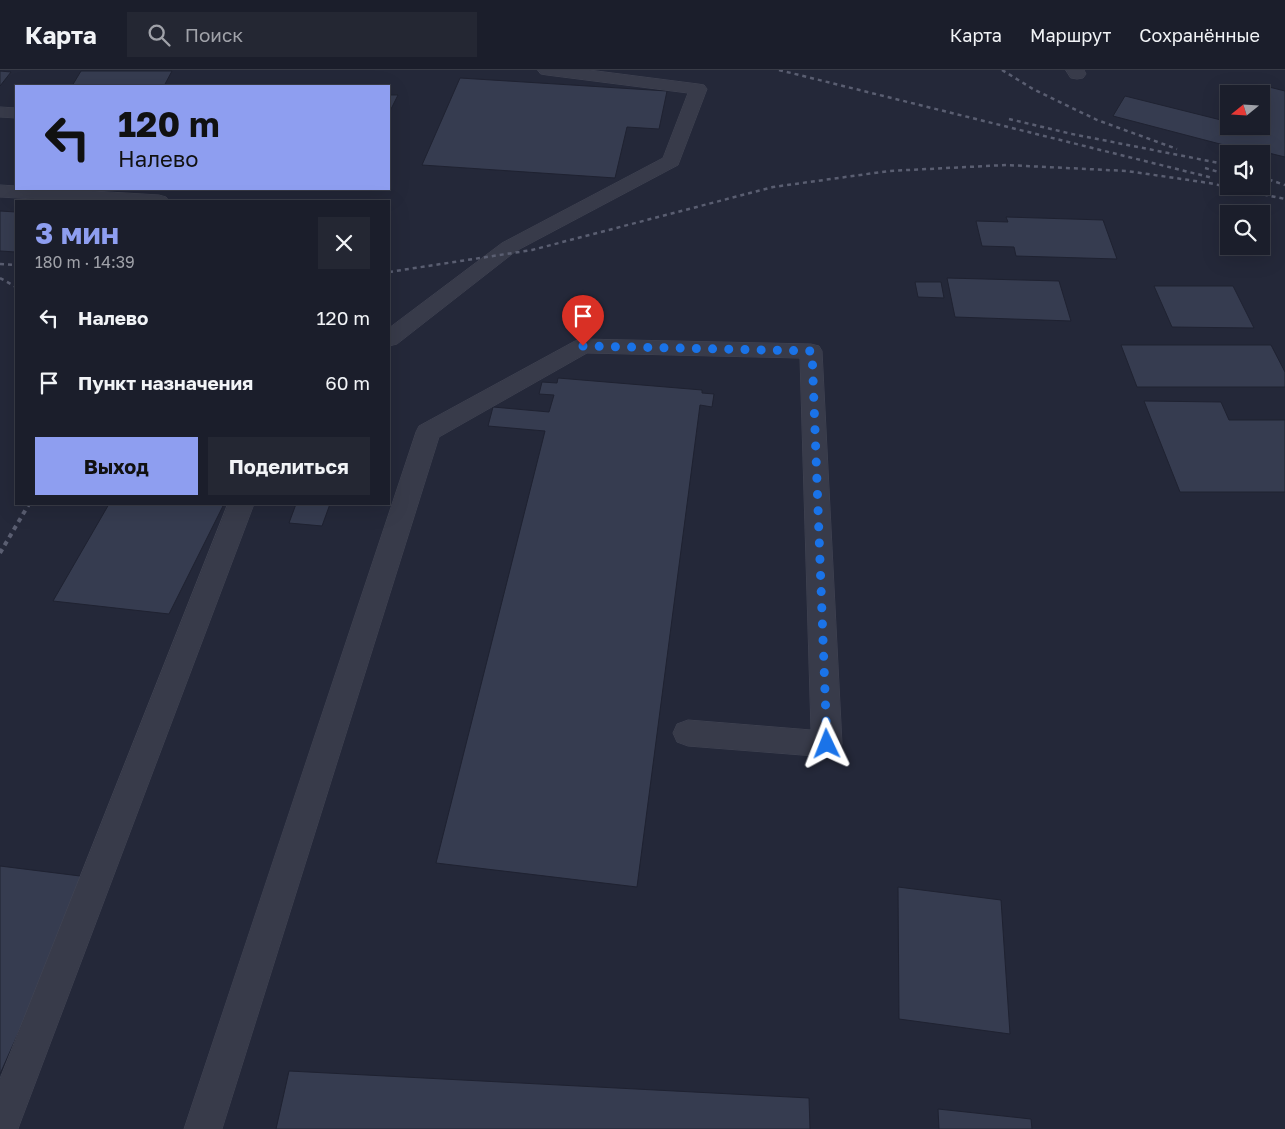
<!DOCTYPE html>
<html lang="ru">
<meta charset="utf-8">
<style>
:root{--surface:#1b1e2b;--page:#242733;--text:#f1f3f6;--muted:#a0a2a9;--line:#393c47;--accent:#8e9ef0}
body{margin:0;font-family:"Golos Text",sans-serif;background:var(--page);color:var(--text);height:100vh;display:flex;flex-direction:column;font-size:19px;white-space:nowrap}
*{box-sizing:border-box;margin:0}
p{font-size:16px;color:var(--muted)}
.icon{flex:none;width:28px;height:28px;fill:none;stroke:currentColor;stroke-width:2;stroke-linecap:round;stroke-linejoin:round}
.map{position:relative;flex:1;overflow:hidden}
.details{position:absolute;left:15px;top:130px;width:375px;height:305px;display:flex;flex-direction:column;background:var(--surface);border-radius:0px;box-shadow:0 5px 20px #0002,0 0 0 1px var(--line)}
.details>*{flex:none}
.hud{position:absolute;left:15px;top:15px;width:375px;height:105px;border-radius:0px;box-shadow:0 5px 20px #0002,0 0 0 1px var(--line);background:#8e9ef0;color:#111;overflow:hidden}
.needle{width:32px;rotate:252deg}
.fabs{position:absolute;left:1220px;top:15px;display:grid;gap:10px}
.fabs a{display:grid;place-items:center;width:50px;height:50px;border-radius:0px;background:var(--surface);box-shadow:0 5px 20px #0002,0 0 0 1px var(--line);font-size:25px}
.pin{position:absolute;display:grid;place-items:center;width:42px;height:42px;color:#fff;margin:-51px -21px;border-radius:50% 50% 50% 0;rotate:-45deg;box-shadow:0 0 5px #0007}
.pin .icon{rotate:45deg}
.me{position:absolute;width:55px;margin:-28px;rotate:358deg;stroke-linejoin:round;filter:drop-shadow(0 0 4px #0008)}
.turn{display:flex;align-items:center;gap:18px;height:105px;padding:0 20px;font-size:22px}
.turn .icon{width:65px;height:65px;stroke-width:2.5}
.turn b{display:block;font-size:35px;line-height:42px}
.round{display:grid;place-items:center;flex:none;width:52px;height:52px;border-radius:0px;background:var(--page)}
.overview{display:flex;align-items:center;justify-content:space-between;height:85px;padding:0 20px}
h1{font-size:30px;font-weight:700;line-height:38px;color:var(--accent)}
.primary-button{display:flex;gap:10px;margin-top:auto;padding:10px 20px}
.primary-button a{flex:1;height:58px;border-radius:0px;background:var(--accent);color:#111;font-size:20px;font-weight:700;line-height:58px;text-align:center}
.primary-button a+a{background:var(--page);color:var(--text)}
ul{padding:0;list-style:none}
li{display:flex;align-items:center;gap:15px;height:65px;padding:0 20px}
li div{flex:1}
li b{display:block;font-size:19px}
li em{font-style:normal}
header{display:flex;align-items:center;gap:30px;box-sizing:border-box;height:70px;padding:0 25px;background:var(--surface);border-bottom:1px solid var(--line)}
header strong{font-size:24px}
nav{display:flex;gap:28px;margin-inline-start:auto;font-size:18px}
.search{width:350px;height:45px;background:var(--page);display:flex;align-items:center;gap:12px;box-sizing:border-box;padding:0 18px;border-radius:0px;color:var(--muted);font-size:19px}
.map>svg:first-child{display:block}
.building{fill:#363c50;stroke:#1f2231}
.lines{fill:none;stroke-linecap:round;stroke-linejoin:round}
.minor-casing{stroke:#414453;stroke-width:1}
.minor{fill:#383b4a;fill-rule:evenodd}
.rail-far1{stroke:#5a5e71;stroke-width:2.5;stroke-dasharray:4 4;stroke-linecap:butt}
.rail{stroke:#5a5e71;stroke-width:4;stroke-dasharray:4.5 4.5;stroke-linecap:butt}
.route{stroke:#1a73e8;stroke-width:9;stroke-dasharray:0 16.2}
</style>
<header>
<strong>Карта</strong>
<div class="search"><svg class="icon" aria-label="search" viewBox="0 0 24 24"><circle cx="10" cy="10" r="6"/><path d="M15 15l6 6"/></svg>Поиск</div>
<nav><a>Карта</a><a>Маршрут</a><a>Сохранённые</a></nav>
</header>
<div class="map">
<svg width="1285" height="1059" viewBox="0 0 1285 1059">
<rect width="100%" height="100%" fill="#242839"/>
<!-- building -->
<g class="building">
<path d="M0,1L11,2L0,16Z"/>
<path d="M81,1H172L164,16H72Z"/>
<path d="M460,8L667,21L659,59L627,57L615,108L422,95Z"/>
<path d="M1261,15L1285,21V87L1244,77L1243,80L1113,46L1125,26L1229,52V56H1261V24H1257Z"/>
<path d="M389,25H398L389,43Z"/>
<path d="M0,141L16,142V182L0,181Z"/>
<path d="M1006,147L1103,150L1117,189L1016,186L1014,177L982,176L976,151L1008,152Z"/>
<path d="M947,208L1059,211L1071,251L955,247Z"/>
<path d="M915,212H941L944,228L918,227Z"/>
<path d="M1154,216H1233L1254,258L1172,257Z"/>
<path d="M1121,275H1271L1285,302V317H1137Z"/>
<path d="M558,308L702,320V323L714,324L712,337L700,335L637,817L436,793L545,361L488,356L493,337L549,342L554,325L539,324L542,312L557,313Z"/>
<path d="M1144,331L1221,332L1229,350H1285V422H1180Z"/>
<path d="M109,434H224L169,544L53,531Z"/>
<path d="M296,434H330L322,456L289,453Z"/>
<path d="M0,796L88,807L0,1004Z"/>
<path d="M898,817L1001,830L1010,964L899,949Z"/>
<path d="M289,1001L809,1028L810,1059H276Z"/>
<path d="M938,1039L1031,1049L1032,1059H939Z"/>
</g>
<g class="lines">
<!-- minor casing -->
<g class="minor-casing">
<g id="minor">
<path d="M538,0H589L698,14L704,15L707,19L678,95L516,181L397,274L389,276V258L502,173L663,88L688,23L547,5L541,4Z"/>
<path d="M1066,0H1084L1086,4L1083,8L1077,9L1071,8Z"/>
<path d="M0,37L16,38V48L0,47Z"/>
<path d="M0,115L16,116V119H59L159,125L166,127L169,131H68L0,127Z"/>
<path d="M583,269L811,274L819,276L822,281L842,674L838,683L827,687L688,676L677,672L673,663L677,654L688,650L811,660L800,288L587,283L439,367L222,1059H184L416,362L419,356L575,271Z"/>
<path d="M228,434H254L19,1056L18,1059H0V1009Z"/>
</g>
</g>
<!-- minor -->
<use href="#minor" class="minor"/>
<!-- rail-far1 -->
<g class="rail-far1">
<path d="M779,0L1213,108"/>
<path d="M1002,0L1033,19L1097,50L1177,79"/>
<path d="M1009,49L1072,64L1229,95"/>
<path d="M1205,98L1229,105"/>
<path d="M1261,107L1285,115"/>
<path d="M0,194L16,195"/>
<path d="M389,202L532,180L773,117L889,101L1006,95L1127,101L1209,113L1285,129"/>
<path d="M0,208L16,217"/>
</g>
<!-- rail -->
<path class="rail" d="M0,483L29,434"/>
</g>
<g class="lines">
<!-- route -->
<path class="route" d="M583,276L812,281L827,674"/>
</g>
</svg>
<div class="fabs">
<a><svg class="needle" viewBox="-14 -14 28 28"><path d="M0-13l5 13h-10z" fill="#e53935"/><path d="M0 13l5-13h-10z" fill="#a0a2a9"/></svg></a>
<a><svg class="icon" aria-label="sound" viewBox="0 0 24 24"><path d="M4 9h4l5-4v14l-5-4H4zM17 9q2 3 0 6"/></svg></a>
<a><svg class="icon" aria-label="search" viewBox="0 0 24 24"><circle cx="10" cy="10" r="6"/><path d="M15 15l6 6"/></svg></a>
</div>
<div class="pin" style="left:583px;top:276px;background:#d93025"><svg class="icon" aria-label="arrive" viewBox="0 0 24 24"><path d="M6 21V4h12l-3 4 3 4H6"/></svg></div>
<svg class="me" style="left:827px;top:674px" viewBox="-20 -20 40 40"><path d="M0-17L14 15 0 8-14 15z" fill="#1a73e8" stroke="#fff" stroke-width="4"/></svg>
<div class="hud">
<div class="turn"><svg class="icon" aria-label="left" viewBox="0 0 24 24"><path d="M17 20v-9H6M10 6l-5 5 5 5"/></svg><div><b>120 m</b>Налево</div></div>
</div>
<section class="details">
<div class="overview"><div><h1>3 мин</h1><p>180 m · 14:39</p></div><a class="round"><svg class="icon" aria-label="close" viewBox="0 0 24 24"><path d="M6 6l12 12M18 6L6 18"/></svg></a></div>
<ul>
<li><svg class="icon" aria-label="left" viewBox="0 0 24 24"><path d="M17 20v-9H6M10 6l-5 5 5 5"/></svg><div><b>Налево</b></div><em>120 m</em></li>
<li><svg class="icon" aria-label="arrive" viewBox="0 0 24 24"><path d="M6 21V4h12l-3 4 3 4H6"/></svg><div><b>Пункт назначения</b></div><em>60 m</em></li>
</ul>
<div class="primary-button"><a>Выход</a><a>Поделиться</a></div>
</section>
</div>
